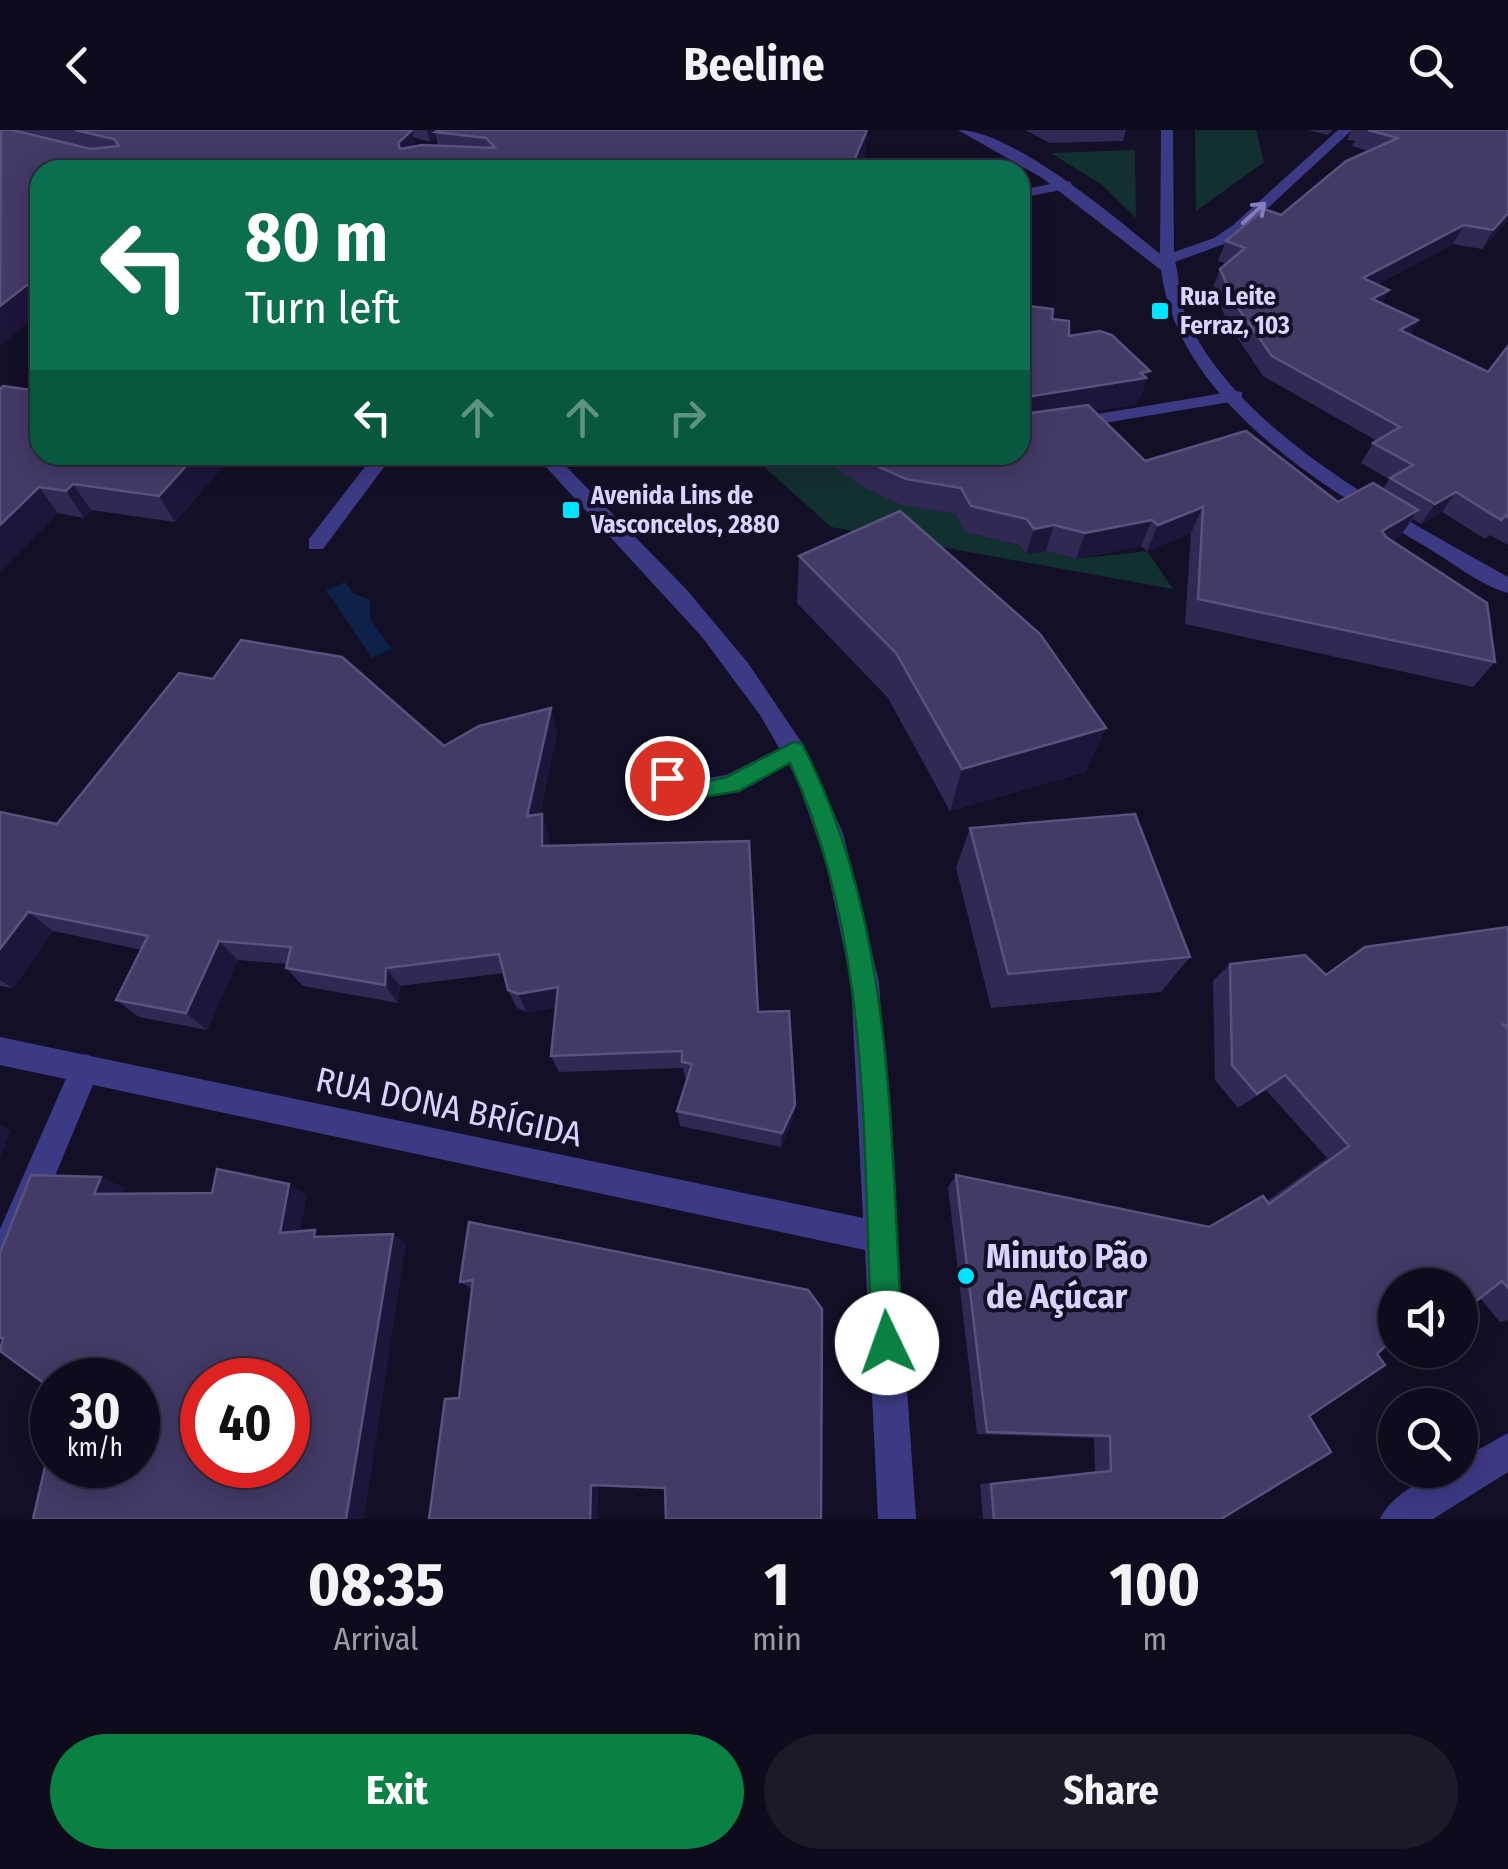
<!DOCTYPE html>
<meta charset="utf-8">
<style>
:root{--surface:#0e0b1c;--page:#1c1929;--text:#f1f3f6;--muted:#9b9ba3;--line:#2e2b3b;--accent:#0b8043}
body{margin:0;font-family:"Fira Sans Condensed",sans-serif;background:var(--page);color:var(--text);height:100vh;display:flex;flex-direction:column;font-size:38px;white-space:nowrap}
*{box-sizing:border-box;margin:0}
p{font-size:32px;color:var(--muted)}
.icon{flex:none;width:55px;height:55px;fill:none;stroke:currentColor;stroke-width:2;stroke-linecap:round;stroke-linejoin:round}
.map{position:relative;height:1389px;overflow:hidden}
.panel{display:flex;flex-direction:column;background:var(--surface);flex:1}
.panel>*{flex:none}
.banner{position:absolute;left:30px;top:30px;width:1000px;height:305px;border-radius:30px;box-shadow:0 5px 25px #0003,0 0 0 2px var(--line);background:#0b6e4f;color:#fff;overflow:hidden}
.tools{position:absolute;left:1378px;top:1138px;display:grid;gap:20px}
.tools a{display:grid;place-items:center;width:100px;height:100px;border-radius:50%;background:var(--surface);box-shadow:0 5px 25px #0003,0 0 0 2px var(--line);font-size:50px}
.speed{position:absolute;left:30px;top:1228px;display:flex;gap:20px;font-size:50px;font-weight:700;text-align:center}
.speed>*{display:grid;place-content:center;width:130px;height:130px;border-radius:50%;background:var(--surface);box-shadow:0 5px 25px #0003,0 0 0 2px var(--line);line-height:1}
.speed small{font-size:25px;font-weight:400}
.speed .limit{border:15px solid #d22;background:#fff;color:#111}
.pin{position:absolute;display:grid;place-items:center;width:85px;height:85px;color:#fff;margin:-42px;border:5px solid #fff;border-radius:50%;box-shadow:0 2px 10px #0007}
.me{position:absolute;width:110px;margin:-55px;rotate:357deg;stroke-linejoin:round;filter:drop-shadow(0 0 8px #0008)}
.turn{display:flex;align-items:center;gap:35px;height:210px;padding:0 50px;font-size:45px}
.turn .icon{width:130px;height:130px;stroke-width:2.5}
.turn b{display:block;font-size:70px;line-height:85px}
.lanes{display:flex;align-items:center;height:95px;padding:0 50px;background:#0003;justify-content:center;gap:50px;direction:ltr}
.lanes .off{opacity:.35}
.eta{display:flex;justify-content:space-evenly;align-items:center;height:170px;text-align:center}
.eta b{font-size:60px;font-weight:700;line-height:70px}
.button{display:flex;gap:20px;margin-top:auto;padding:20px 50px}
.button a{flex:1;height:115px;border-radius:60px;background:var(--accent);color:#fff;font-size:40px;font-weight:700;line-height:115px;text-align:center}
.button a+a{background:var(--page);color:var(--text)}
header{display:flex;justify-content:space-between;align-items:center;height:130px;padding:0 50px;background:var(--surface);font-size:45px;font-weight:700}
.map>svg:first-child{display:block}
.green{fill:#12302f}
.water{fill:#0c2248}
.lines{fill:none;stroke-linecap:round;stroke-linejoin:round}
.service{fill:#3d3a85;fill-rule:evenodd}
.minor{fill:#3d3a85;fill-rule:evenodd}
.tertiary{fill:#3d3a85;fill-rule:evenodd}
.wall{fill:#312854;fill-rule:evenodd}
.shaded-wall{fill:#1d163a}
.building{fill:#433a66;stroke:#5a527e;stroke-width:2.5;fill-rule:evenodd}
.oneway{stroke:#837fbc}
.route{fill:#0b8043;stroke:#07532c;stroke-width:2.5}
.poi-dot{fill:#00e5ff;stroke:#130f26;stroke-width:4}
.labels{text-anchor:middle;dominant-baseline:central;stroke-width:8;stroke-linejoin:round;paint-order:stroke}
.far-poi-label{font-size:25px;font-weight:bold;fill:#d9d4ff;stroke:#130f26;text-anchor:start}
.near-street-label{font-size:35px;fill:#d9d4ff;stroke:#130f26}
.near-poi-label{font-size:35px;font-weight:bold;fill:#d9d4ff;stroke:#130f26;text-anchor:start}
</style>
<header><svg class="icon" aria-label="back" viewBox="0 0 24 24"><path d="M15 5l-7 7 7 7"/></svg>Beeline<svg class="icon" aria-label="search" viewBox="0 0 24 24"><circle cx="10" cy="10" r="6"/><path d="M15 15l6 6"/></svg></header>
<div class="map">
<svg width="1508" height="1389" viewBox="0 0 1508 1389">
<rect width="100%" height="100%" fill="#130f26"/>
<!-- green -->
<g class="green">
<path d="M1195,0H1256L1264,32L1196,81Z"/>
<path d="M1135,20L1136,88L1102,55L1051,23Z"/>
<path d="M751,325H813L893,371L956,384L965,402L1019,415L1026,424L1046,421L1076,429L1147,421L1173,459L831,397Z"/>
</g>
<!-- water -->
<path class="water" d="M345,452L354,464L370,470V489L391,519L372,528L326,460Z"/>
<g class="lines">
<!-- service -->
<g class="service">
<path d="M1066,51L1071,52V58L1020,68V60Z"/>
<path d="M1236,261L1242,262V270L1020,307V297Z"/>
<path d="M374,325H393L323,419H309V409Z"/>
<path d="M794,611L806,620L802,627L740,661L686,671L658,655L649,621L653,614H669L678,643L690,651L726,645Z"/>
</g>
<!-- minor -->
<g class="minor">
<path d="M958,0C1012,0 1116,88 1160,124L1161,0H1173L1174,122L1214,108L1233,95L1338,0H1352L1243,101L1224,114L1175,132C1180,148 1178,167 1185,184C1235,303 1400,386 1508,447V463C1480,455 1453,433 1428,418C1323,357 1178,272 1161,140L1042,48Z"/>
<path d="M85,924L95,928L100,938L12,1149L0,1153V1099L75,928Z"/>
<path d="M1508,1303V1342L1433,1389H1380C1390,1365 1434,1340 1460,1340V1330Z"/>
</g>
<!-- tertiary -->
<path class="tertiary" d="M535,325H555L686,459L748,533L802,613L843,703L879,852L916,1389H878L865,1120L0,935V907L863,1088L851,852L826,733L796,647L760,585L702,507Z"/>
</g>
<!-- wall -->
<g class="wall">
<path d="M0,0H867L865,24L858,40H40V183L0,215ZM436,6L438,16H416L413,7L430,12Z"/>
<path d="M1025,0H1126L1123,11L1050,13Z"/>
<path d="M1308,0H1333L1327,5Z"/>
<path d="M1351,0H1508V90L1482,119L1453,114L1378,154L1389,160L1382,173L1418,190L1410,205L1488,242L1508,216V415L1490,405L1485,409L1442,382L1421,394L1413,389L1400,406L1392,411L1495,532L1473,557L1185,494L1191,403L1147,421L1141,416L1076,429L1046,421L1026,424L1019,415L965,402L956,384L902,375L865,358L816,325H1020L1052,189L1069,206L1150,241L1140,268H1138L1136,274L1094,281L1145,331L1338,372L1383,359L1389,349L1361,333L1373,313L1377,311L1263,246L1228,194L1213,158L1220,139L1227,134L1218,131L1226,111L1281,85L1368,21L1352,16L1355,11L1347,10Z"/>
<path d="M38,261L40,325H233L175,392L91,380L84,388L58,383L0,442Z"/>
<path d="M799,426L1106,598L1085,642L950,681L888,568L797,473Z"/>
<path d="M557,601L540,684H542L549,706V716L758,882L795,975L793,990L781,1017L680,996L677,981L688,948H685L683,938L559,942L551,926L556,877L527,882L517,878L508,860L504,843L400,856L398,873L303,856L286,838L287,834L238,830L207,900L139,887L116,870L142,820L53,801L13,858L0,856V682L57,694L444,616Z"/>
<path d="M970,698L1190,827L1161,862L991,878L956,738Z"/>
<path d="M1508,797V1190L1500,1192L1480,1168L1470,1176L1460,1178V1155H1395L1309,1286L1221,1389H983L980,1354L1095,1341L1094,1308L977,1304L948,1057L956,1045L1208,1097L1267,1071L1327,1028L1266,960L1238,978L1215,950L1213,851L1230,834L1326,845Z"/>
<path d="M469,1092L665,1358L598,1356L597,1389L459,1268L472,1159L460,1152Z"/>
</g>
<!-- shaded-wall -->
<g class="shaded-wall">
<path d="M412,0L418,24L404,37L398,13Z"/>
<path d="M427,0H443L435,2L436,6L430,12Z"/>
<path d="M867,0L865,24L858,40H850Z"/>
<path d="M1508,83V90L1482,119L1493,100Z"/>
<path d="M1464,95L1453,114L1353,167L1363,148Z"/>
<path d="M40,145V183L0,215V176Z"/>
<path d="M1389,160L1379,179L1372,169Z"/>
<path d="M1418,190L1407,210L1400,200Z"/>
<path d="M1150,241L1140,268H1138L1136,274L1020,293L1026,267Z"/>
<path d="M196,325H233L175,392L159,366Z"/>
<path d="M73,354L91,380L84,388L66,361Z"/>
<path d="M39,357L58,383L0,442V395Z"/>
<path d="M1456,362L1442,382L1421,394L1435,374Z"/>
<path d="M1203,377L1191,403L1147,421L1158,395Z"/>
<path d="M1418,380L1400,406L1365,427L1382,401Z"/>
<path d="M1152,390L1141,416L1076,429L1085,403Z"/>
<path d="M1054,395L1046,421L1026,424L1034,399Z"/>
<path d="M551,578L557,601L535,707L527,686Z"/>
<path d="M1106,598L1085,642L950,681L962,639Z"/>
<path d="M542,684L549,706V737L542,716Z"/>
<path d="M28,782L53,801L13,858L0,850V819Z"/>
<path d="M219,811L238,830L207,900L186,883Z"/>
<path d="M386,838L400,856L398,873L385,855Z"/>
<path d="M558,857L565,875L527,882L518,864Z"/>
<path d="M795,975L793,990L781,1017L782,1003Z"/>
<path d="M0,995L11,1000L0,1027Z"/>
<path d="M101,1047L125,1058L119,1074L94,1064Z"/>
<path d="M289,1054L307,1065L298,1112L280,1103Z"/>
<path d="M393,1104L406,1113L364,1389H346Z"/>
<path d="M591,1355H598L597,1389H590Z"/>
</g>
<!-- building -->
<g class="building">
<path d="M1,0H12L91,19L119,16L114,9L75,0H412L398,13L400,19L422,15L495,18L486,8L435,2L438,0H867L850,40H40V145L0,176Z"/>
<path d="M1368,0H1508V83L1493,100L1464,95L1363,148L1389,160L1372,169L1418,190L1400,200L1488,242L1508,216V387L1506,385L1501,390L1456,362L1435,374L1390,348L1413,335L1373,313L1400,297L1272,226L1236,175L1220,139L1245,118L1226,111L1264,79L1281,85L1346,31L1398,8Z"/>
<path d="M1020,175L1053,179L1052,189L1069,191V206L1100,201L1112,205L1150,241L1141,243L1146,248L1026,267L1024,284L1088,275L1145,331L1246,301L1338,372L1373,353L1418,380L1382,401L1386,407L1487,473L1495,532L1198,469L1203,377L1158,395L1152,390L1085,403L1054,395L1034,399L1027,389L971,376L961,358L906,349L868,332L857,325H1020Z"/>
<path d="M3,256L38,261L40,260V325H196L159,366L73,354L66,361L39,357L0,395V259Z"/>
<path d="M900,381L1040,504L1106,598L962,639L896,523L799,426Z"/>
<path d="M241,510L342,527L444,616L479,596L551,578L527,686L542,684V716L749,711L758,882L789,881L795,975L782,1003L677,981L692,934L682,932V921L551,926L558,857L518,864L508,860L499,824L386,838L385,855L286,838L291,817L219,811L186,883L116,870L148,806L28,782L0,819V682L57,694L179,543L213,549Z"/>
<path d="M1135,684L1190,827L1008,844L970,698Z"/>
<path d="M1508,797V896L1502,894L1508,899V1158L1502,1151L1470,1176L1460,1163V1155H1395V1207L1377,1224L1385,1235L1309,1286L1331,1322L1221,1389H994L991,1354L1111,1341L1110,1306L987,1302L956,1045L1209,1097L1263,1066L1269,1074L1349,1016L1285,945L1257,964L1232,935L1230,834L1305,825L1326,845L1365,817Z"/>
<path d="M217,1039L289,1054L280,1103L315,1100L314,1107L393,1104L346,1389H33L52,1307V1335H138V1250H52V1259L0,1221L3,1208H0V1123L31,1045L101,1047L94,1064L212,1063ZM202,1250H288V1335H202Z"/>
<path d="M469,1092L808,1160L822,1179L821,1389H666L665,1358L591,1355L590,1389H429L445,1269L459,1268L473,1150L460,1152Z"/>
</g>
<!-- one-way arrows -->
<defs><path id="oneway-shaft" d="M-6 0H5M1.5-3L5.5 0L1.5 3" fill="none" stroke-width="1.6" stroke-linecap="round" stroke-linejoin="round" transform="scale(2.5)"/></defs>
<use class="oneway" href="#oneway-shaft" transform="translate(1254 83) rotate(-42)"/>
<!-- route -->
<path class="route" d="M794,612L802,614C898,797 889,1013 903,1213L898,1224L887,1229L876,1224L872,1213C862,1019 873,813 790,633L739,661L686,670L656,648L667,639L690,652H705L726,647Z"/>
<!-- markers -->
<g class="poi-dot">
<rect x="1150" y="171" width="20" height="20" rx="5"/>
<rect x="561" y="370" width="20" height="20" rx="5"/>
<circle cx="966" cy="1146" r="10"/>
</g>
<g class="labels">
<!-- far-poi labels -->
<g class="far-poi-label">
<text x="1180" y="167">Rua Leite<tspan x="1180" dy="29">Ferraz, 103</tspan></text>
<text x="591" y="366">Avenida Lins de<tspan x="591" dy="29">Vasconcelos, 2880</tspan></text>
</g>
<!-- near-street labels -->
<g class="near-street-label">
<text transform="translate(449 977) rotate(12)">RUA DONA BRÍGIDA</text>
</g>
<!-- near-poi labels -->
<g class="near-poi-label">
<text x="986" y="1126">Minuto Pão<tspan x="986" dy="40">de Açúcar</tspan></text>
</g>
</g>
</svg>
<div class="tools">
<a><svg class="icon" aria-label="sound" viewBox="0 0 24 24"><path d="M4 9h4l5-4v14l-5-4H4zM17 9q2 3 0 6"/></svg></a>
<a><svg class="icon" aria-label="search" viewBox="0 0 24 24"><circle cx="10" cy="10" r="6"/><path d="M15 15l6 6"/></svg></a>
</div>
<div class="speed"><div>30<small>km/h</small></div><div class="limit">40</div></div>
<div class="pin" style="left:667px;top:648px;background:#d93025"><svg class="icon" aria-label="arrive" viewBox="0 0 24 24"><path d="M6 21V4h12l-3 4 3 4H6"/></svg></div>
<svg class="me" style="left:887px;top:1213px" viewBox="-20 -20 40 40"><circle r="19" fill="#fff"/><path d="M0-13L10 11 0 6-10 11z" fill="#0b8043"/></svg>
<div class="banner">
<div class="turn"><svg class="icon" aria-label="left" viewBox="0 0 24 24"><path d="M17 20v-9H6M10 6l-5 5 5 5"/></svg><div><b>80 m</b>Turn left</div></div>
<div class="lanes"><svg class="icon" aria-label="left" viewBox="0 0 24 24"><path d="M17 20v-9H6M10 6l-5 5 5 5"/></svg><svg class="icon off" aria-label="ahead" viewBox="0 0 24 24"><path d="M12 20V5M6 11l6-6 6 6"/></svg><svg class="icon off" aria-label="ahead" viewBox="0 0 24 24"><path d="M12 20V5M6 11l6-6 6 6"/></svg><svg class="icon off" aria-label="right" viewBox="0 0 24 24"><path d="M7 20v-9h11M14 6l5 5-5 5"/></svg></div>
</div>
</div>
<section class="panel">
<div class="eta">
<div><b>08:35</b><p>Arrival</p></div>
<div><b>1</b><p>min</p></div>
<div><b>100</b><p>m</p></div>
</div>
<div class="button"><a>Exit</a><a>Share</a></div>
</section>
